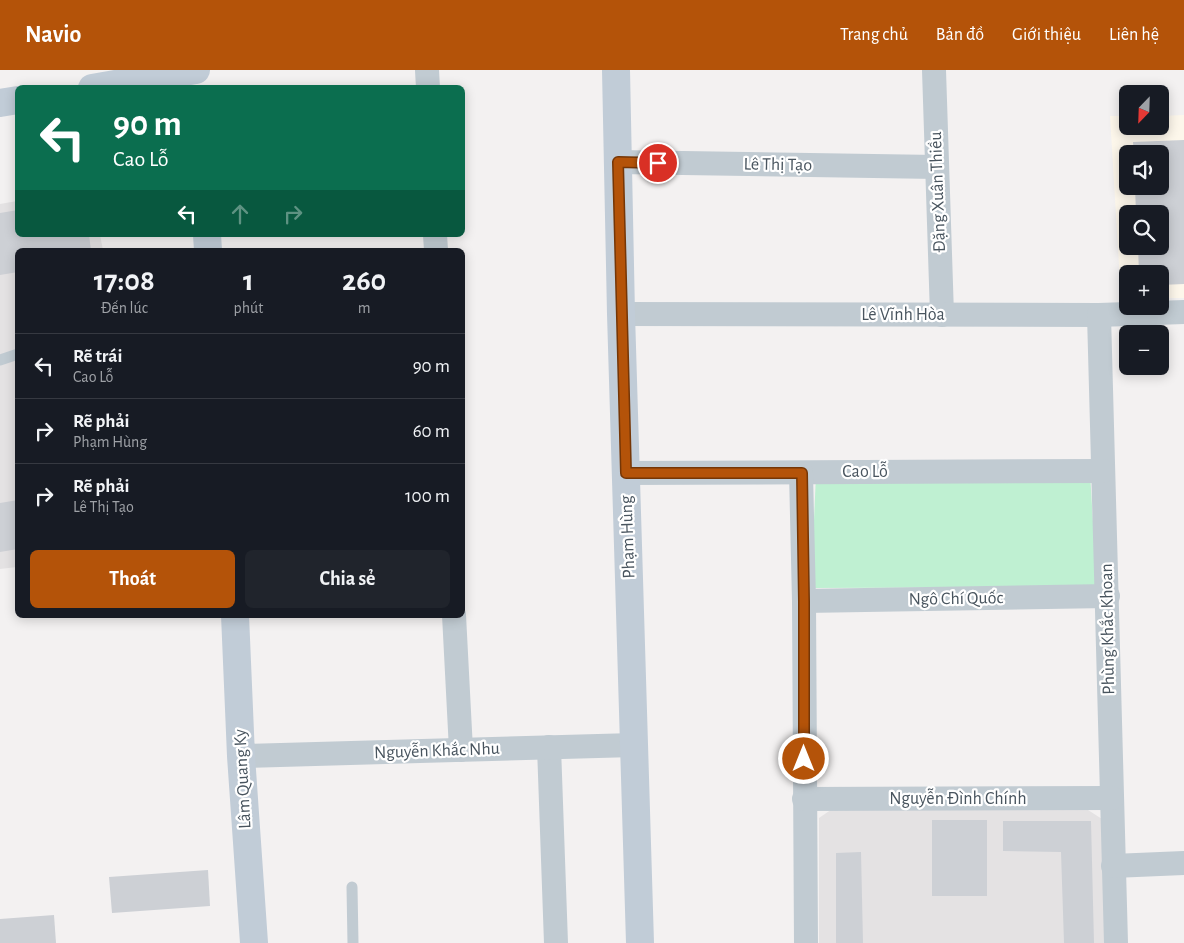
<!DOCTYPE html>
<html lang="vi">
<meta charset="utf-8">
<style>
:root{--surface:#171b24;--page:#20242c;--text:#f1f3f6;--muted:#9ea1a6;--line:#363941;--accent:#b45309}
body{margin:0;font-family:"Alegreya Sans",sans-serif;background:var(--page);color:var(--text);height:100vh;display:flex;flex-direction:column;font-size:19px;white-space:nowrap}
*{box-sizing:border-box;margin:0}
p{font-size:16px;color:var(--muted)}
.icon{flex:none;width:28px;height:28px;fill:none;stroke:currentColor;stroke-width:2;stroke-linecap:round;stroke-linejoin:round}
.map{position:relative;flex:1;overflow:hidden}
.details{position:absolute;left:15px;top:178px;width:450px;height:370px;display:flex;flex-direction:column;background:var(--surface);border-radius:8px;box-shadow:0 2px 12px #0003}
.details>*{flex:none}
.banner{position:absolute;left:15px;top:15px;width:450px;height:152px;border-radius:8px;box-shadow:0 2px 12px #0003;background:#0b6e4f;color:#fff;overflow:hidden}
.needle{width:32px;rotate:203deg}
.buttons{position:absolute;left:1119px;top:15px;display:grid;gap:10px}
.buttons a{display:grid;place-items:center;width:50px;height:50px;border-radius:8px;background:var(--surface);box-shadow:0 2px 12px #0003;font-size:25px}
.pin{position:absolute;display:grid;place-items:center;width:42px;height:42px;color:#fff;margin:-21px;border:2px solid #fff;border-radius:50%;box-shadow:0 1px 5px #0007}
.me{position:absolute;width:55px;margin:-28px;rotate:0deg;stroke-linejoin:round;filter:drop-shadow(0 0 4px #0008)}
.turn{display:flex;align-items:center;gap:18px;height:105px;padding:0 15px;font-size:22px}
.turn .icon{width:65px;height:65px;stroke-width:2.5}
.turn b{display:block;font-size:35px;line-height:42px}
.lanes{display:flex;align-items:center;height:48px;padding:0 15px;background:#0003;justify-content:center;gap:25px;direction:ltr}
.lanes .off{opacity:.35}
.eta{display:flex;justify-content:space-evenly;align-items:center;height:85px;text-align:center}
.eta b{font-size:30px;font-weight:600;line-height:35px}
.button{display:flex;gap:10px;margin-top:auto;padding:10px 15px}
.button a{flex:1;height:58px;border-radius:8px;background:var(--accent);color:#fff;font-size:20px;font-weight:600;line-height:58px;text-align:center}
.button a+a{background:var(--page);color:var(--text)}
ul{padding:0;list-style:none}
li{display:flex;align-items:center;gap:15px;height:65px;padding:0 15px;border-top:1px solid var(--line)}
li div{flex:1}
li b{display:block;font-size:19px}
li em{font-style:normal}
header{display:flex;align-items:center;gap:30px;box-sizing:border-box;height:70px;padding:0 25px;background:var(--accent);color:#fff}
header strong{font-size:24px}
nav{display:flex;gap:28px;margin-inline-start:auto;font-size:18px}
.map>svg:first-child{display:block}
.commercial{fill:#fdf7eb;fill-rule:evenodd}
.education{fill:#e4e2e3}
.green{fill:#bff0d2}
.building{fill:#cdd0d5}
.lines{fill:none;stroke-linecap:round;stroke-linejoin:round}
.lane{stroke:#c1cbd2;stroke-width:11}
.street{stroke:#c1cbd2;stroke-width:24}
.secondary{stroke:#c1ccd7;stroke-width:28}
.route-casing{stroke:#753606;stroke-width:12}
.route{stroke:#b45309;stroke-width:9}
.labels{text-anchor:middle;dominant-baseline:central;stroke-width:4.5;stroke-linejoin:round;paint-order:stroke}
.street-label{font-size:18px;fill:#48545e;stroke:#fff}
</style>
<header>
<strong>Navio</strong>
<nav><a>Trang chủ</a><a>Bản đồ</a><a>Giới thiệu</a><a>Liên hệ</a></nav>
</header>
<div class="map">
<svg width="1184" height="873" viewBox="0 0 1184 873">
<rect width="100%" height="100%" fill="#f3f1f1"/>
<!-- commercial -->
<path class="commercial" d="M1184,45V228H1160V204H1128L1127,228H1121L1110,46H1127L1128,56H1160V46ZM1128,84H1160V116H1128ZM1128,144H1160V176H1128Z"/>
<!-- education -->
<g class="education">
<path d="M17,131L18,165H100L103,180H18L17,497L0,499V134Z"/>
<path d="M838,735L1088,740L1102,749L1106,873H819V748Z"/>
</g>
<!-- green -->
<path class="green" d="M1090,403L1097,517L811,518L816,405Z"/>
<!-- building -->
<g class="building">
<path d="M1184,70V214L1160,215V204H1139L1138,176H1160V144H1136L1135,116H1160V84H1134L1133,72Z"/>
<path d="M18,140V165H89L91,180H18V202L0,205V143Z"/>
<path d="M18,430V479L0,482V433Z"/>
<rect x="932" y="750" width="55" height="76"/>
<path d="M1003,751H1091L1094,873H1064L1061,782L1003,781Z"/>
<path d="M861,782L863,873H836V783Z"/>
<path d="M208,800L210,836L112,843L109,807Z"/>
<path d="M54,845L56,873H0V849Z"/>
</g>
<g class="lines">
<!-- lane -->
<g class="lane">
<path d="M0,290L18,284"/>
<path d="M352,817L353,873"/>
</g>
<!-- street -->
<g class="street">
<path d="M427,0L428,18"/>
<path d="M934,0L942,245"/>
<path d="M618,92L937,97"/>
<path d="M435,165L436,180"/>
<path d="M621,244L1099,245L1184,242"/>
<path d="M1099,245L1116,873"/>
<path d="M626,403L1103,401"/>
<path d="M801,403L804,531L806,873"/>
<path d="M804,531L1108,526"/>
<path d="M454,545L461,680"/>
<path d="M549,677L556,873"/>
<path d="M241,686L634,675"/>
<path d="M804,729L1112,728"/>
<path d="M1113,796L1184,793"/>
</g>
<!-- secondary -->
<g class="secondary">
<path d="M616,0L621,244L640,873"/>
<path d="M92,18L196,0"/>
<path d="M0,33L18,30"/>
<path d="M207,165L208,180"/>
<path d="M235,545L241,686L254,873"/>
</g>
</g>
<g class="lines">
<!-- route casing -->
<g class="route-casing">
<path id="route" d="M658,93L618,92L626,403H802L804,531V689"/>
</g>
<!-- route -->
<use href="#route" class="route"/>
</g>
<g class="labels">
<!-- street labels -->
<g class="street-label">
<text transform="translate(778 95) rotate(1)">Lê Thị Tạo</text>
<text transform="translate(938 122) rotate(-92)">Đặng Xuân Thiều</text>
<text x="903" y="245">Lê Vĩnh Hòa</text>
<text x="865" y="402">Cao Lỗ</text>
<text transform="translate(628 467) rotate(-92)">Phạm Hùng</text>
<text transform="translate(956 529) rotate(-1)">Ngô Chí Quốc</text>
<text transform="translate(1108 559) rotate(-91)">Phùng Khắc Khoan</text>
<text transform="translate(437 681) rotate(-2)">Nguyễn Khắc Nhu</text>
<text transform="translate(243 709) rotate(-93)">Lâm Quang Ky</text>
<text x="958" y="729">Nguyễn Đình Chính</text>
</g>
</g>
</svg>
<div class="buttons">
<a><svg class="needle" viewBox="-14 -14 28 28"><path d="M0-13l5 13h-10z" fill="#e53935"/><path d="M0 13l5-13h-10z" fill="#9ea1a6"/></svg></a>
<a><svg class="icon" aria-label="sound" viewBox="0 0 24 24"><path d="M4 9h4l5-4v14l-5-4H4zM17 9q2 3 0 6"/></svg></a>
<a><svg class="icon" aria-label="search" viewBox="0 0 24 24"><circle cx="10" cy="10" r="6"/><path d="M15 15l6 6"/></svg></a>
<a>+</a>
<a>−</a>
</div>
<div class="pin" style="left:658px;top:93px;background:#d93025"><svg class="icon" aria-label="arrive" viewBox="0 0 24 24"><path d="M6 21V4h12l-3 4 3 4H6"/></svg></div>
<svg class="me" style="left:804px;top:689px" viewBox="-20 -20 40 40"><circle r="17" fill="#b45309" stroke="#fff" stroke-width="3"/><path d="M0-11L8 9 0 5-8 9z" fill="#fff"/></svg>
<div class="banner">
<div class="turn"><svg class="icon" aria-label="left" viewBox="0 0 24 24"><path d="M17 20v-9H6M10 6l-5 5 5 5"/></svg><div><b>90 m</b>Cao Lỗ</div></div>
<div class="lanes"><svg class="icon" aria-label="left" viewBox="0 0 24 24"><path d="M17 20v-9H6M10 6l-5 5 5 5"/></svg><svg class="icon off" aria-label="ahead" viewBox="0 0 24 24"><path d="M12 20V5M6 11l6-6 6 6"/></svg><svg class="icon off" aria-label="right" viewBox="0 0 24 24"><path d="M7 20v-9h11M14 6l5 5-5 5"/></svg></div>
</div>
<section class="details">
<div class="eta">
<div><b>17:08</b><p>Đến lúc</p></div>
<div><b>1</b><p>phút</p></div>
<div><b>260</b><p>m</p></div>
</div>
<ul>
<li><svg class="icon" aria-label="left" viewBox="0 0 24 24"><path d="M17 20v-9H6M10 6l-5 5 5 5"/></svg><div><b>Rẽ trái</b><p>Cao Lỗ</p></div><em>90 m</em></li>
<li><svg class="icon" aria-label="right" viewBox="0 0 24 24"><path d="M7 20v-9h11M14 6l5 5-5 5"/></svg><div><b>Rẽ phải</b><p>Phạm Hùng</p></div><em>60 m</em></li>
<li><svg class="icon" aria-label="right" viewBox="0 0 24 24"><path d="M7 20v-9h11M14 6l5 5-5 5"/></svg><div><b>Rẽ phải</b><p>Lê Thị Tạo</p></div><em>100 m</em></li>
</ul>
<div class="button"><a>Thoát</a><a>Chia sẻ</a></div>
</section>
</div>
